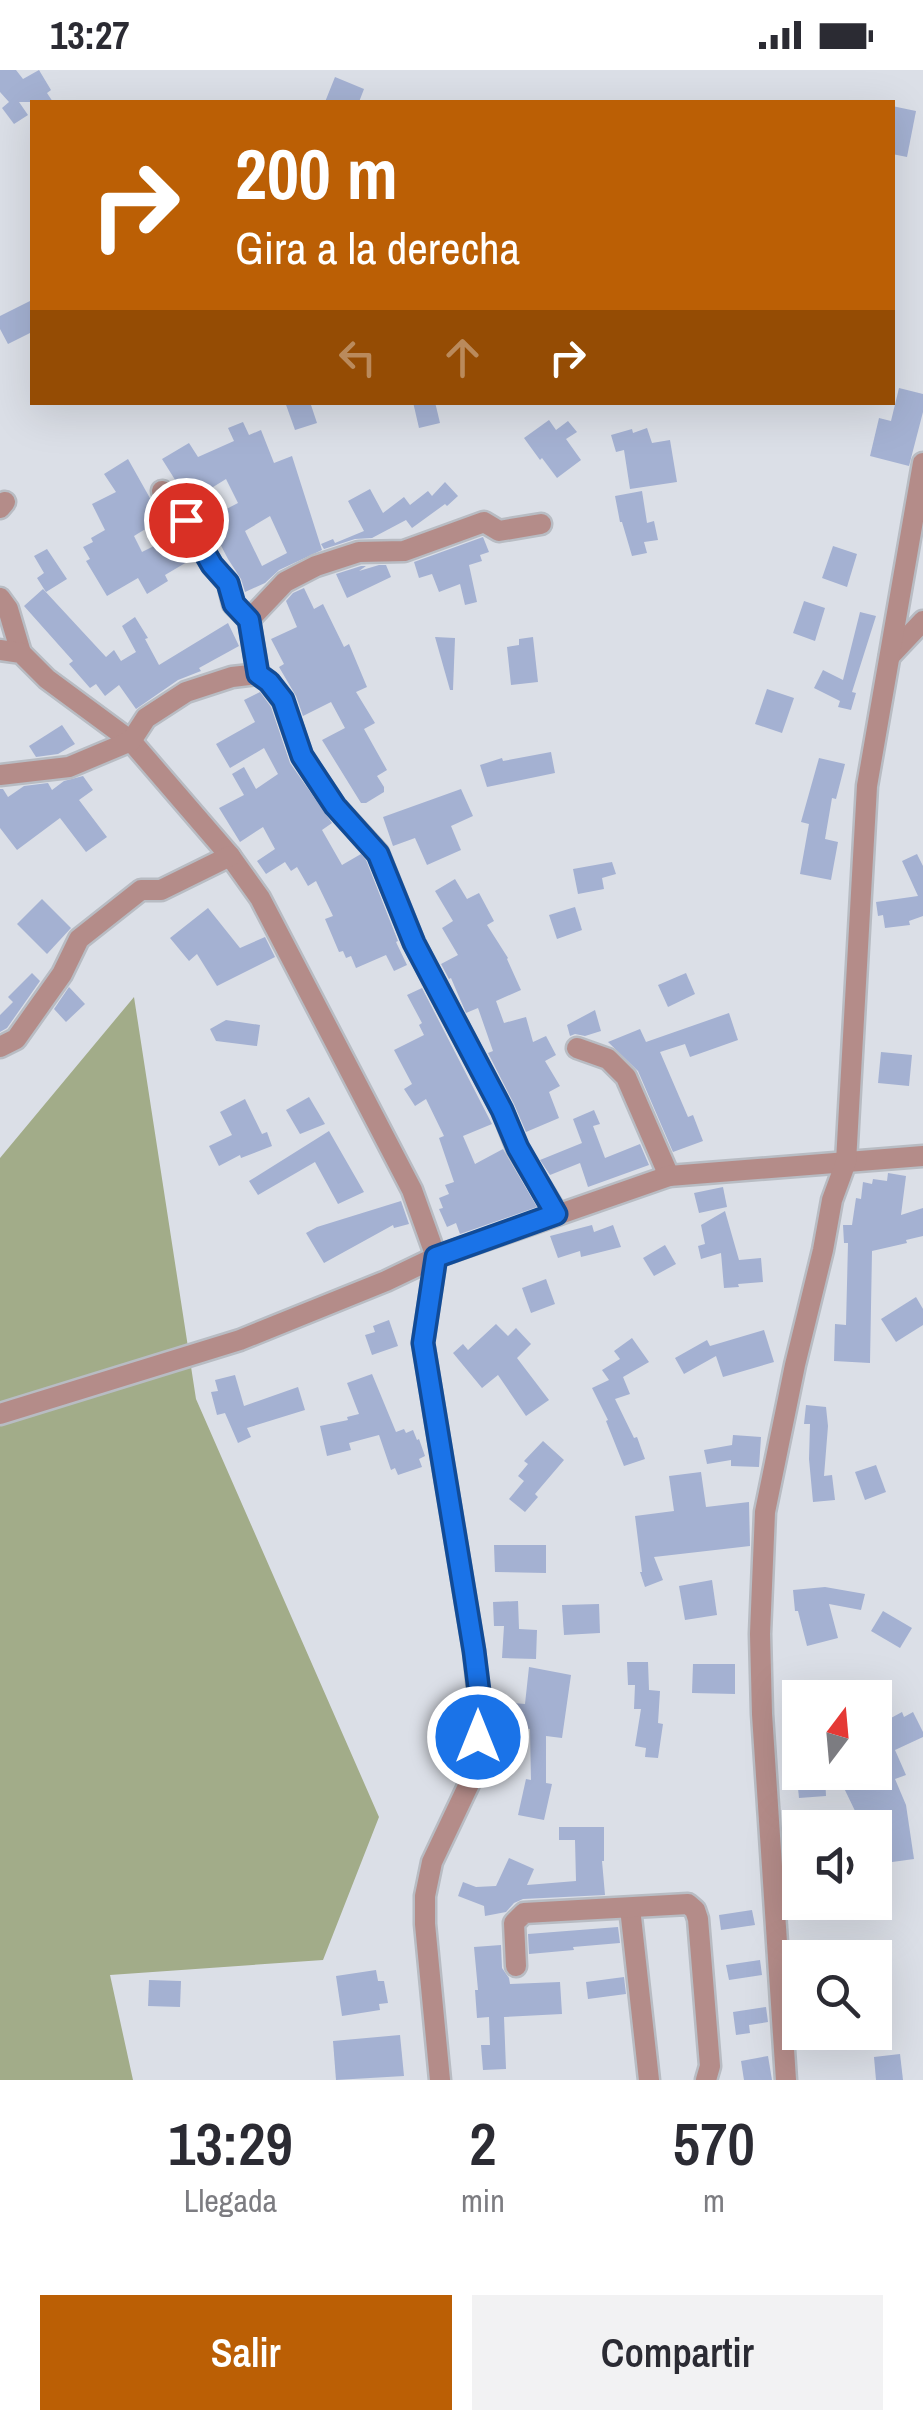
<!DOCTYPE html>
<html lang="es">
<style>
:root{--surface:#fff;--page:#f2f2f3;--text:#2b2b33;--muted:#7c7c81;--accent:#bb5f05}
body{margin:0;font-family:"Archivo Narrow",sans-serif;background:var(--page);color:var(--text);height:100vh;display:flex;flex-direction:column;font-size:38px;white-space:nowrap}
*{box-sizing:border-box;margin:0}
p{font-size:32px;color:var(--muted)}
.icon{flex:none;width:55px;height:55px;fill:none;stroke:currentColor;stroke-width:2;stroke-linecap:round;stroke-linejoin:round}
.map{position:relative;height:2010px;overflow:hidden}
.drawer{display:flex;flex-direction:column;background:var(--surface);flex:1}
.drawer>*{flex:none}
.top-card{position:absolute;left:30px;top:30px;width:865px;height:305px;border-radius:0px;box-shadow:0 10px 40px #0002;background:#bb5f05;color:#fff;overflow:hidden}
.needle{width:65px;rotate:16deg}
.buttons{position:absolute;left:782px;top:1610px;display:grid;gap:20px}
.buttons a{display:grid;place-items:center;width:110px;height:110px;border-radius:0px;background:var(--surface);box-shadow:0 10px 40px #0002;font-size:50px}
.pin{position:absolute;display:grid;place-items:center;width:85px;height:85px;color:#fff;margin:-42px;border:5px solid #fff;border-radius:50%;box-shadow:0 2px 10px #0007}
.me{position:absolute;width:110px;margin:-55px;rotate:0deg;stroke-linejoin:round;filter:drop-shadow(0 0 8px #0008)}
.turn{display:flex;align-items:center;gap:35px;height:210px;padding:0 40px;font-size:45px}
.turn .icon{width:130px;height:130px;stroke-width:2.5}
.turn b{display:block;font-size:70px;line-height:85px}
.lanes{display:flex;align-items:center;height:95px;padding:0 40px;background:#0003;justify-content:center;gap:50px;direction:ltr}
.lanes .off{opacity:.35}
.eta{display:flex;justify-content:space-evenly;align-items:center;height:170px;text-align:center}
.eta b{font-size:60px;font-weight:600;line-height:70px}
.button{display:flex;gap:20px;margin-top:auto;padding:20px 40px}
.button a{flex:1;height:115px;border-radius:0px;background:var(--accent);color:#fff;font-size:40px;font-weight:600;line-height:115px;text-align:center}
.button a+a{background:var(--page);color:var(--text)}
.status{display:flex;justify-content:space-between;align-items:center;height:70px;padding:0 50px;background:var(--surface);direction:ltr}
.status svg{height:28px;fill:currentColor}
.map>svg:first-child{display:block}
.forest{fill:#a2ac89}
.building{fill:#a4b1d2;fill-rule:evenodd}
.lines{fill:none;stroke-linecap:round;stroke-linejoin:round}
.minor-casing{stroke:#b8bcc3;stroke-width:25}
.minor{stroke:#b48c89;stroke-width:20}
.route-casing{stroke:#114b97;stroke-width:25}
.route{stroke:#1a73e8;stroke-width:18}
</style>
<div class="status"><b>13:27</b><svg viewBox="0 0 49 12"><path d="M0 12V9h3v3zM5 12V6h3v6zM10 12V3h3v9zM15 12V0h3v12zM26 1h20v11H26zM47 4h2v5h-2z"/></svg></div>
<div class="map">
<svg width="923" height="2010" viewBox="0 0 923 2010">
<rect width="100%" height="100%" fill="#dbdfe7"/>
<!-- forest -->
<path class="forest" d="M134,927L196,1329L379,1747L323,1890L110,1905L133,2010H0V1088Z"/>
<!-- building -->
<g class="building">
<path d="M0,0H16L23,9L39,0L51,20L47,23L53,32H19L28,45L14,54L2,38L9,32L0,22Z"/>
<path d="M335,7L364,19L359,32H325Z"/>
<path d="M892,36L916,41L907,87L892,84Z"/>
<path d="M32,230V262L8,274L0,259V246Z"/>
<path d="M899,318L923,324V342L909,396L870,386L879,348L891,351Z"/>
<path d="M285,332H310L317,353L295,360Z"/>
<path d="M413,332H435L440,353L419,358Z"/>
<path d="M549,350L556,360L568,351L577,362L566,369L581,390L557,408L542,388L540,390L524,368Z"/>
<path d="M243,352L249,365L261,360L274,393L292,386L322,480L279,500L265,513L245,522L241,509L228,489L207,449L238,433L226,409L189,432L162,389L189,373L198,387L234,371L228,358ZM270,446L287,483L262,496L245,461Z"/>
<path d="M647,358L652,373L670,370L677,412L630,419L624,380L616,382L611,365L632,359L633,363Z"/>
<path d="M128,389L151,430L165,447L134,466L142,482L178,464L192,489L165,505L168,511L147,524L138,508L107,526L86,491L90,489L83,477L93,472L91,468L105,460L92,434L116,422L104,404Z"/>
<path d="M445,412L458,426L447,436L445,434L412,458L406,450L372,468L355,469L324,479L321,474L333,469L335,473L364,461L348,431L370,419L383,443L404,427L410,435L428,421L432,426Z"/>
<path d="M642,421L647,453L654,451L658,470L644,472L647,483L632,486L622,452H620L615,426Z"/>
<path d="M483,467L489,482L480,485L482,491L469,495L477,532L465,535L460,514L439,522L432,504L419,508L414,492Z"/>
<path d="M833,476L857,484L847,517L822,508Z"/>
<path d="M47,479L67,509L46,522L37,508L44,503L34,486Z"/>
<path d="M379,495H386L391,507L347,528L336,504L361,496H366L359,501Z"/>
<path d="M304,518L314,539L323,534L344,577L349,574L367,617L356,622L375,653L364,659L387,700L377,706L384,717V722L366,733H361L322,670L345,658L331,632L303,646L296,626L279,597L284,594L271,569L297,557L286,531L293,523Z"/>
<path d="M43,519L106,587L114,580L121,591L136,582L122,556L135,547L148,568L145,569L159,595L228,553L239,576L199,598L201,601L178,610L136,639L119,615L105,626L96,614L90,618L69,594L73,591L24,536Z"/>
<path d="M804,531L825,538L815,571L793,563Z"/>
<path d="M860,542L876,546L852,622L856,623L851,640L838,637L840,631L814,618L823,600L843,610Z"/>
<path d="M435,567L455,568L453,620H450Z"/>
<path d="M533,567L538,612L511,615L507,577L519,575V569Z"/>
<path d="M767,619L794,628L782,663L755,654Z"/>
<path d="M260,622L271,637L290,693L332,753L322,760L342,795L361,784L366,790L398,871L396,872L407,895L394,901L386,885L356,898L351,886L346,888L343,881L339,882L325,849L333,846L316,811L308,816L297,797L291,801L285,792L266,804L257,791L275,779L263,757L240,772L219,738L244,725L232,704L244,697L256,719L278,704L264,678L230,698L216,674L255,652L244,630Z"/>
<path d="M62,655L75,674L58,684L36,687L29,676Z"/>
<path d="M551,682L555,703L487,717L480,695L502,688L503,691Z"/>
<path d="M819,688L845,694L836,729L832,728L825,769L838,772L831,810L800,804L809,754L801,752Z"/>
<path d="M83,706L93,720L79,730L107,767L86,782L60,748L17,780L0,758V719H3L8,727L24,716L48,713L52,720L64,711Z"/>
<path d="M461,719L473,746L451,756L461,780L427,795L415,768L393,776L383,747Z"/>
<path d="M917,784L923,796V846L909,851L910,855L885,858L883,845L878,846L876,832L918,826L902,791Z"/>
<path d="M612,792L616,804L602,808L604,819L578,824L573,799Z"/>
<path d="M455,809L467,829L479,823L494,851L487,855L508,888L507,889L521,920L496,931L504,953L526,947L533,972L546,966L556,985L545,991L560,1016L549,1022L559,1048L526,1062L514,1034L488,983L493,981L478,938L466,943L451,908L449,909L441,894L458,885L442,858L453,851L435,821Z"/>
<path d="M42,829L71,858L47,884L17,854Z"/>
<path d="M575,837L582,860L557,869L549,845Z"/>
<path d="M208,838L240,878L265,867L275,887L217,916L197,884L189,891L170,868Z"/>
<path d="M32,903L40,911L7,958L0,962V945L13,932L8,927Z"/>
<path d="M686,903L695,924L668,937L658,915Z"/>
<path d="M69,917L85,934L66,952L54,939Z"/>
<path d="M422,918L492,1054L463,1066L475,1094L503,1079L537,1137L460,1164L456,1153L447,1157L439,1139L443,1138L439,1128L449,1124L445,1115L454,1112L439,1068L444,1066L426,1029L415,1036L404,1019L412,1014L394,980L424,965L419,955L422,953L407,925Z"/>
<path d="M595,940L601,961L585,966L575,964L570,966L567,955Z"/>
<path d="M729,943L738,970L690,987L685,974L660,982L688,1047L693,1045L703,1071L673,1082L638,1001L608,972L640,959L646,972Z"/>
<path d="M226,950L260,955L257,976L216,971L210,959Z"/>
<path d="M881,982L912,985L909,1016L878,1013Z"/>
<path d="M309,1027L325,1054L300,1064L286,1040Z"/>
<path d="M245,1029L262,1064L267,1062L272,1076L241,1088L240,1085L219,1096L209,1076L232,1065L220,1042Z"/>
<path d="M594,1040L600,1054L593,1056L605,1088L640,1074L649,1095L588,1117L580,1093L550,1105L540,1090L582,1073L573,1049Z"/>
<path d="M329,1061L364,1122L338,1134L315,1092L258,1125L249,1111Z"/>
<path d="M888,1103L906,1106L901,1145L923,1138V1166L906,1170L907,1173L872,1181L870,1293L834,1291L835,1254L846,1255L848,1173H844L843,1155H852L856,1128L861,1129L863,1112L872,1114L873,1109L887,1111Z"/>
<path d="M723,1117L727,1137L699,1143L694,1123Z"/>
<path d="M401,1131L409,1154L394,1158L393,1155L324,1193L306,1163L317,1157Z"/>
<path d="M725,1141L739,1190L761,1188L763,1212L738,1214L739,1217L724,1218L721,1183L701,1189L698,1176L705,1174L701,1155Z"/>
<path d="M592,1155L594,1162L613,1155L621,1177L581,1187L580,1181L558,1188L550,1166Z"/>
<path d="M665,1175L676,1194L654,1206L643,1188Z"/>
<path d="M546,1209L555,1234L531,1243L522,1218Z"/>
<path d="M916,1227L923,1239V1255L896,1272L881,1249Z"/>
<path d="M389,1250L398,1276L372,1285L365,1265L375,1262L373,1256Z"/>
<path d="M496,1254L508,1266L516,1258L531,1274L517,1288L549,1330L526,1346L498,1305L482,1318L453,1283L463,1274L468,1280Z"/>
<path d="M764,1260L774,1292L723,1307L716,1286L684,1304L675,1288L707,1270L710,1276Z"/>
<path d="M632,1268L649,1292L623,1307L630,1324L615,1329L634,1368L637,1367L645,1389L624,1396L606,1351L608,1350L592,1318L609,1310L602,1300L620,1289L614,1281Z"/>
<path d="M372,1304L396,1362L404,1359L406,1363L413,1360L417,1370L419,1369L425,1386L419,1389L422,1397L398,1405L395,1398L391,1400L379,1365L349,1373L351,1380L327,1386L320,1356L348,1350L347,1347L359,1344L347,1313Z"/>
<path d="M235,1305L244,1336L298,1317L305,1340L247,1358L251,1367L238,1373L225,1343L217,1345L211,1322L218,1321L215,1310Z"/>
<path d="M806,1335L826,1337L828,1356L824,1406L832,1405L835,1430L813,1432L809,1389L810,1354H804Z"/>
<path d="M733,1365L761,1367L759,1397L731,1396V1390L707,1394L704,1380L732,1375Z"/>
<path d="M543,1371L564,1390L535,1424L538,1427L525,1442L509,1429L524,1411L518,1406L528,1394L524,1391Z"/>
<path d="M876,1395L886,1422L865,1430L855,1402Z"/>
<path d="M701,1402L706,1437L749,1432L750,1476L654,1487L663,1510L645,1517L640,1502H642L635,1446L674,1441L669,1406Z"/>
<path d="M494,1475H546V1503L495,1502Z"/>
<path d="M712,1510L717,1545L685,1550L679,1516Z"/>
<path d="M825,1517L865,1524L861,1540L829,1534L838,1568L807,1576L798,1541H795L793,1520Z"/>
<path d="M518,1531L519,1559L537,1560L536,1589L502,1588L504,1556H494L493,1532Z"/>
<path d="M599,1534L600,1563L564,1565L562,1535Z"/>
<path d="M883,1541L912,1558L900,1578L871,1561Z"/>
<path d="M627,1592H648L649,1620L660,1621L658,1653L663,1654L658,1688L645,1687L646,1678L635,1676L641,1639H634L635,1615H628Z"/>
<path d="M693,1594H735V1624L692,1623Z"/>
<path d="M529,1597L571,1605L562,1668L546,1666V1713L552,1714L544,1750L518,1745L526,1709L531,1710L530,1659L511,1657L513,1633L525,1634Z"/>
<path d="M876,1610L891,1648L902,1642L904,1647L913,1642L923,1662V1667L895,1680L906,1705L895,1709L906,1735L914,1789L885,1793L884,1779H887L882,1747L857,1758L852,1747L857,1745L843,1716L875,1702Z"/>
<path d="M825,1705L826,1726L799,1728L797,1708Z"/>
<path d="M559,1757H604V1791H602L605,1825L523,1829L514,1833L506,1842L485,1846L484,1836L458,1826L463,1812L476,1817L496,1816L509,1788L534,1799L527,1815L576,1811L575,1770H559Z"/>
<path d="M752,1840L755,1855L721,1860L719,1845Z"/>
<path d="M618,1857L620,1873L573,1877L574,1880L529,1884L528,1864Z"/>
<path d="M501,1875L502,1898L509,1908L510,1914L560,1912L562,1944L504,1947L506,1999L483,2000L481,1975H490L489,1947L477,1948L475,1920H478L474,1877Z"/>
<path d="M760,1890L762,1905L729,1910L726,1895Z"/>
<path d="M376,1900L378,1911H384L388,1933L379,1934L380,1940L342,1946L336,1906Z"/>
<path d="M624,1907L626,1924L588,1929L586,1912Z"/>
<path d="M149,1910L181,1911L180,1937L148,1936Z"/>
<path d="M766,1937L768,1952L749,1955L750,1963L736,1965L733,1942Z"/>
<path d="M400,1965L404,2006L336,2010L333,1971Z"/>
<path d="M900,1984L903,2010H876L874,1987Z"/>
<path d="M768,1986L772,2010H744L741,1991Z"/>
</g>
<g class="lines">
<!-- minor casing -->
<g class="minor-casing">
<g id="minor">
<path d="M162,421L186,450L212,495L228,513L233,534L249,550L258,604L269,612L283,631L302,686L335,736L378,783L414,873L502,1040L517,1078L557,1144"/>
<path d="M0,438L5,432"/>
<path d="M0,528L8,539L21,583"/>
<path d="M249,550L285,512L316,496L359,482L404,481L484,452L499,461L541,454"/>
<path d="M0,580L21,583L47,609L131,671L230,786L260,828L412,1120L436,1187L423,1273L474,1581L479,1629L478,1667L470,1712L432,1792L425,1826V1854L440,2010"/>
<path d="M890,586L923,551"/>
<path d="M0,705L69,697L131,671L146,648L186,622L232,607L258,604"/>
<path d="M0,977L16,969L62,904L79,869L141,820H161L230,786"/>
<path d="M577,978L608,989L626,1007L669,1106"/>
<path d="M0,1344L240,1270L386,1211L436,1187L669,1106L923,1086"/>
<path d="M630,1838L649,2010"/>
<path d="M516,1896L514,1853L524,1843L688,1834L695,1840L698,1849L710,1996L706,2010"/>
<path d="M786,2010L762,1644L760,1564L765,1442L795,1295L823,1180L832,1130L846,1092L867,716L923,393"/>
</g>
</g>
<!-- minor -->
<use href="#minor" class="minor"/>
</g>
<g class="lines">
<!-- route casing -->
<g class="route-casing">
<path id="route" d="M186,450L212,495L228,513L234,534L249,550L258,604L269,612L283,630L302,686L335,736L378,784L414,873L502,1040L518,1078L556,1144L436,1187L423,1273L474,1581L480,1629L478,1667"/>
</g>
<!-- route -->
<use href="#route" class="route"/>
</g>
</svg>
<div class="buttons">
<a><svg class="needle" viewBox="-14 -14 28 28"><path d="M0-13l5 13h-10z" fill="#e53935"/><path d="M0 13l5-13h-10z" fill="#7c7c81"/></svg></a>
<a><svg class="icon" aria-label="sound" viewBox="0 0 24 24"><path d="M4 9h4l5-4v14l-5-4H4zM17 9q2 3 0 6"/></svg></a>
<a><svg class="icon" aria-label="search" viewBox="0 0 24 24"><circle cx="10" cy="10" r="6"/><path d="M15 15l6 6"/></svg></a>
</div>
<div class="pin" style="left:186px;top:450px;background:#d93025"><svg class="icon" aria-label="arrive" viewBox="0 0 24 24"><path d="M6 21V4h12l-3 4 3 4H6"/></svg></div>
<svg class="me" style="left:478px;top:1667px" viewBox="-20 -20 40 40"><circle r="17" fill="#1a73e8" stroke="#fff" stroke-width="3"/><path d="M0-11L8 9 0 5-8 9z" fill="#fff"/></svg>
<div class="top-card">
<div class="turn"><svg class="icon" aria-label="right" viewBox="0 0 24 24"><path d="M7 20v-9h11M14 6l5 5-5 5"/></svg><div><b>200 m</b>Gira a la derecha</div></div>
<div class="lanes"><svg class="icon off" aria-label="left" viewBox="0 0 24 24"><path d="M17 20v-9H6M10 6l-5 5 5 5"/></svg><svg class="icon off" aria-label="ahead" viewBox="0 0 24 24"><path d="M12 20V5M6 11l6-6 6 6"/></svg><svg class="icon" aria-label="right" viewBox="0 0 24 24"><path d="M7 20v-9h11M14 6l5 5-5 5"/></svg></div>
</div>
</div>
<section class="drawer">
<div class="eta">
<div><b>13:29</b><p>Llegada</p></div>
<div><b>2</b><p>min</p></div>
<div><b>570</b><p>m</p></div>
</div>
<div class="button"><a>Salir</a><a>Compartir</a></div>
</section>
